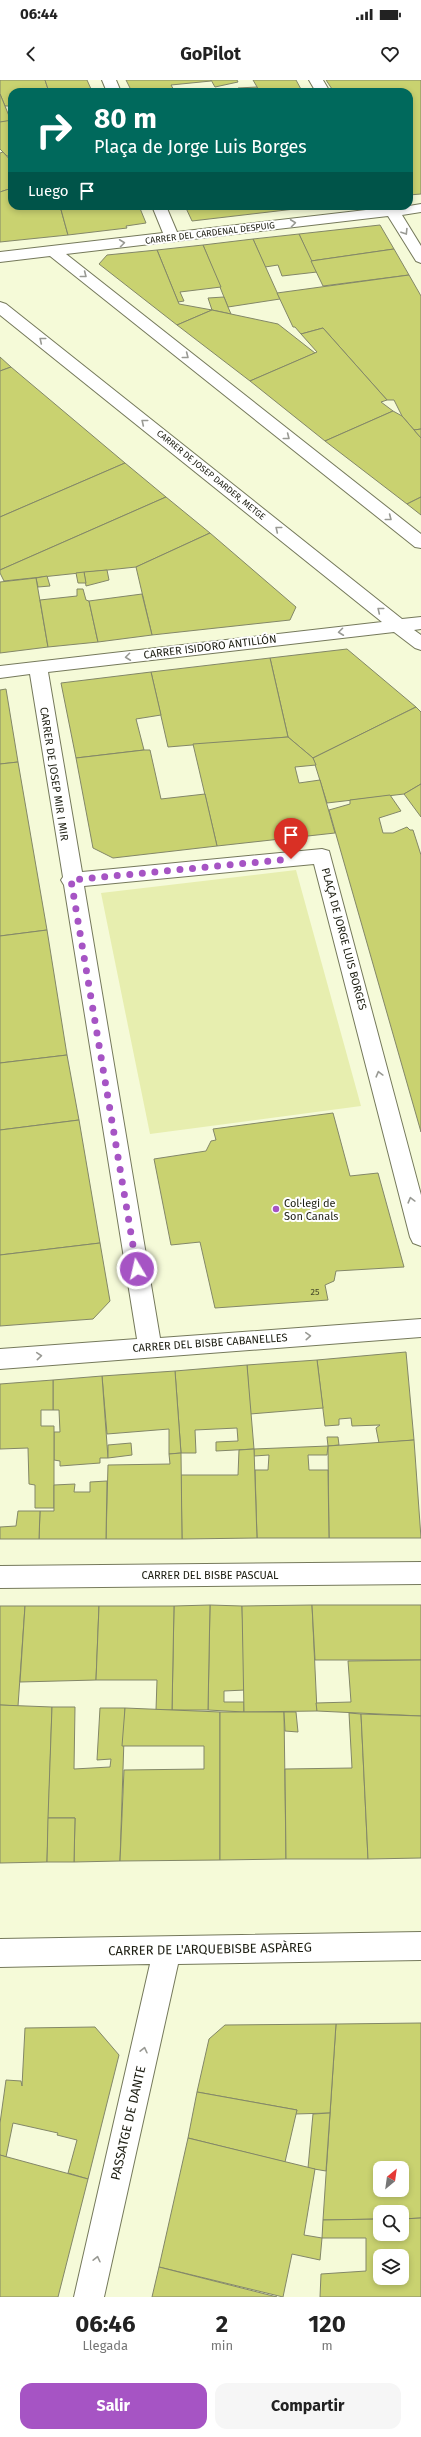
<!DOCTYPE html>
<html lang="es">
<meta charset="utf-8">
<style>
:root{--surface:#fff;--page:#f6f6f6;--text:#222;--muted:#767676;--accent:#a654c4}
body{margin:0;font-family:"Fira Sans",sans-serif;background:var(--page);color:var(--text);height:100vh;display:flex;flex-direction:column;font-size:15px;white-space:nowrap}
*{box-sizing:border-box;margin:0}
p{font-size:13px;color:var(--muted)}
.icon{flex:none;width:22px;height:22px;fill:none;stroke:currentColor;stroke-width:2;stroke-linecap:round;stroke-linejoin:round}
.map{position:relative;height:2217px;overflow:hidden}
.details{display:flex;flex-direction:column;background:var(--surface);flex:1}
.details>*{flex:none}
.guide{position:absolute;left:8px;top:8px;width:405px;height:122px;border-radius:12px;box-shadow:0 2px 6px #0003;background:#00695c;color:#fff;overflow:hidden}
.needle{width:26px;rotate:29deg}
.buttons{position:absolute;left:373px;top:2081px;display:grid;gap:8px}
.buttons a{display:grid;place-items:center;width:36px;height:36px;border-radius:8px;background:var(--surface);box-shadow:0 2px 6px #0003;font-size:20px}
.pin{position:absolute;display:grid;place-items:center;width:34px;height:34px;color:#fff;margin:-41px -17px;border-radius:50% 50% 50% 0;rotate:-45deg;box-shadow:0 0 4px #0007}
.pin .icon{rotate:45deg}
.me{position:absolute;width:44px;margin:-22px;rotate:351deg;stroke-linejoin:round;filter:drop-shadow(0 0 3px #0008)}
.turn{display:flex;align-items:center;gap:14px;height:84px;padding:0 20px;font-size:18px}
.turn .icon{width:52px;height:52px;stroke-width:2.5}
.turn b{display:block;font-size:28px;line-height:34px}
.then{display:flex;align-items:center;height:38px;padding:0 20px;background:#0003;gap:8px;font-size:15px}
.eta{display:flex;justify-content:space-evenly;align-items:center;height:68px;text-align:center}
.eta b{font-size:24px;font-weight:700;line-height:28px}
.primary-button{display:flex;gap:8px;margin-top:auto;padding:8px 20px}
.primary-button a{flex:1;height:46px;border-radius:12px;background:var(--accent);color:#fff;font-size:16px;font-weight:700;line-height:46px;text-align:center}
.primary-button a+a{background:var(--page);color:var(--text)}
.status{display:flex;justify-content:space-between;align-items:center;height:28px;padding:0 20px;background:var(--surface);direction:ltr}
.status svg{height:11px;fill:currentColor}
header{display:flex;justify-content:space-between;align-items:center;height:52px;padding:0 20px;background:var(--surface);font-size:18px;font-weight:700}
.map>svg:first-child{display:block}
.green{fill:#e7eeaf}
.building{fill:#c9d270;stroke:#838768;fill-rule:evenodd}
.lines{fill:none;stroke-linecap:round;stroke-linejoin:round}
.minor-casing{stroke:#75795b;stroke-width:2}
.minor{fill:#fff;fill-rule:evenodd}
.oneway{stroke:#999a94}
.route{stroke:#a654c4;stroke-width:7;stroke-dasharray:0 12.6}
.poi-dot{fill:#a654c4;stroke:#fff;stroke-width:1.5}
.labels{text-anchor:middle;dominant-baseline:central;stroke-width:4;stroke-linejoin:round;paint-order:stroke}
.far-street-label{font-size:9px;fill:#1d1e12;stroke:#fff}
.number-label{font-size:9px;fill:#484b2a}
.street-label{font-size:11px;fill:#1d1e12;stroke:#fff}
.poi-label{font-size:11px;fill:#1d1e12;stroke:#fff;text-anchor:start}
.near-street-label{font-size:13px;fill:#1d1e12;stroke:#fff}
</style>
<div class="status"><b>06:44</b><svg viewBox="0 0 49 12"><path d="M0 12V9h3v3zM5 12V6h3v6zM10 12V3h3v9zM15 12V0h3v12zM26 1h20v11H26zM47 4h2v5h-2z"/></svg></div>
<header><svg class="icon" aria-label="back" viewBox="0 0 24 24"><path d="M15 5l-7 7 7 7"/></svg>GoPilot<svg class="icon" aria-label="heart" viewBox="0 0 24 24"><path d="M12 20l-8-8c-3-5 5-10 8-4 3-6 11-1 8 4z"/></svg></header>
<div class="map">
<svg width="421" height="2217" viewBox="0 0 421 2217">
<rect width="100%" height="100%" fill="#f5fad8"/>
<!-- green -->
<path class="green" d="M296,790L361,1026L150,1054L101,813Z"/>
<!-- building -->
<g class="building">
<path d="M0,0H45L49,12H12V26H5L0,14Z"/>
<path d="M45,0H87L91,9L79,10L80,12H49Z"/>
<path d="M126,0H211V1L171,5L175,12H132Z"/>
<path d="M237,0L238,2L215,7L211,0Z"/>
<path d="M253,0H296L302,11L260,12Z"/>
<path d="M326,0H421V114L409,115V12H334Z"/>
<path d="M257,7L260,12H240L238,8Z"/>
<path d="M0,14L5,26L11,41L0,42Z"/>
<path d="M12,40V76H7L0,69V42Z"/>
<path d="M3,72L12,82V108L0,112V73Z"/>
<path d="M12,108V126H60L68,155L0,162V112Z"/>
<path d="M60,126H139L146,143L126,146L127,148L68,155Z"/>
<path d="M185,126H284L286,130L192,141Z"/>
<path d="M284,126H323L286,130Z"/>
<path d="M380,145L394,169L311,181L299,154Z"/>
<path d="M299,154L317,192L282,196L278,185L265,187L253,159Z"/>
<path d="M253,159L280,219L228,227L203,165Z"/>
<path d="M203,165L221,207L180,212L184,221L178,222L157,170Z"/>
<path d="M394,169L409,195L323,206L311,181Z"/>
<path d="M157,170L179,224L212,230L177,245L99,184L107,175Z"/>
<path d="M409,195L421,216V349L414,350L402,336L394,320H387L323,248L301,254L295,247H293L277,213Z"/>
<path d="M224,217L228,227L231,234L212,230L208,218Z"/>
<path d="M212,230L278,244L315,273L250,301L177,245Z"/>
<path d="M323,248L387,320L381,322L393,331L325,361L250,301L317,272L301,254Z"/>
<path d="M0,277L11,287L0,291Z"/>
<path d="M11,287L125,383L0,437V291Z"/>
<path d="M393,331L402,336L421,358V417L407,424L325,361Z"/>
<path d="M421,349V358L414,350Z"/>
<path d="M125,383L166,417L0,490V437Z"/>
<path d="M166,417L210,453L136,487L4,501L0,493V490Z"/>
<path d="M421,417V435L407,424Z"/>
<path d="M210,453L296,527L290,540L152,555L136,487Z"/>
<path d="M107,490L109,500L86,506L84,492Z"/>
<path d="M84,492L86,503H78L76,493Z"/>
<path d="M47,496L50,506L38,507L36,498Z"/>
<path d="M36,498L48,567L0,573V502Z"/>
<path d="M77,509H83L86,520L89,521L98,562L48,567L40,520L77,516Z"/>
<path d="M142,514L152,555L98,562L89,521Z"/>
<path d="M347,569L416,627L313,678L288,657L270,578Z"/>
<path d="M270,578L288,657L168,667L151,592Z"/>
<path d="M151,592L161,635L136,639L144,670L76,678L61,603Z"/>
<path d="M6,609L18,682L0,684V610Z"/>
<path d="M416,627L421,632V704L404,714L327,723L313,678Z"/>
<path d="M288,657L313,678L316,685L295,687L299,703L320,700L335,753L217,766L193,664Z"/>
<path d="M144,670H150L161,719L205,714L217,766L113,778L93,768L76,678Z"/>
<path d="M18,682L47,850L0,856V684Z"/>
<path d="M421,704V737L404,714Z"/>
<path d="M390,715L401,731L379,738L383,753H393L407,747L410,750H413L421,775V1052L329,730L350,724V720Z"/>
<path d="M47,850L67,975L0,983V856Z"/>
<path d="M67,975L79,1040L0,1050V983Z"/>
<path d="M333,1033L350,1096L378,1093L404,1187L336,1191L334,1201L325,1205L328,1220L215,1228L200,1162L171,1165L154,1079L206,1071L211,1061L216,1060L213,1049Z"/>
<path d="M79,1040L100,1163L0,1175V1050Z"/>
<path d="M100,1163L110,1221L93,1239L0,1246V1175Z"/>
<path d="M406,1272L414,1360L379,1363L376,1348L380,1345L352,1346L351,1338L339,1339V1345L325,1346L317,1280Z"/>
<path d="M317,1280L323,1328L250,1334L247,1285Z"/>
<path d="M247,1285L254,1369L216,1371V1362L238,1361L237,1348L195,1350L196,1373H181L175,1291Z"/>
<path d="M175,1291L181,1373L169,1374V1349L107,1354L102,1296Z"/>
<path d="M102,1296L108,1378H100V1383L60,1386V1381L54,1380V1352H60L59,1330H53V1300Z"/>
<path d="M53,1300V1330H41V1346H54V1428H35V1405L29,1404L28,1368L0,1369V1304Z"/>
<path d="M327,1357H338L339,1365L328,1366Z"/>
<path d="M414,1360L421,1458H329L328,1366Z"/>
<path d="M131,1363L132,1375L108,1378V1365Z"/>
<path d="M328,1366L327,1375H308L309,1390H328L329,1458H257L255,1390H268L269,1375L254,1376V1369Z"/>
<path d="M254,1369L257,1458L182,1459L181,1395H238L239,1370Z"/>
<path d="M181,1373L182,1459H106L108,1385L170,1384L169,1374Z"/>
<path d="M107,1401L106,1459H39L40,1431H54V1405L75,1404L74,1412H90V1402Z"/>
<path d="M18,1431H40L39,1459H0V1447L16,1446Z"/>
<path d="M210,1525L242,1526L245,1610L224,1611V1622H244V1632L208,1630Z"/>
<path d="M210,1525L208,1630H172L174,1526Z"/>
<path d="M312,1525L317,1631L244,1632L242,1526Z"/>
<path d="M312,1525H421V1580H315Z"/>
<path d="M0,1526H25L18,1626L0,1625Z"/>
<path d="M25,1526H99L96,1600L20,1602Z"/>
<path d="M99,1526H174L172,1630H156L157,1600H96Z"/>
<path d="M421,1580V1636L317,1631L316,1623L351,1622L348,1581Z"/>
<path d="M0,1625L52,1627L47,1782L0,1783Z"/>
<path d="M52,1627H75L74,1689L110,1687L111,1679L97,1680L100,1628H125L120,1781L74,1782L75,1738H48Z"/>
<path d="M125,1628L220,1632V1780L120,1781L124,1690L204,1689V1666H122Z"/>
<path d="M220,1632H284L286,1779L220,1780Z"/>
<path d="M284,1632H296L298,1652L285,1651Z"/>
<path d="M349,1633L361,1634L368,1779H286L285,1689L352,1688Z"/>
<path d="M361,1634L421,1636V1778L368,1779Z"/>
<path d="M48,1738H75L74,1782H47Z"/>
<path d="M421,1943V2138L402,2139V2132H380V2139L323,2140L336,1944ZM380,2088H402V2110H380Z"/>
<path d="M336,1944L330,2033L295,2034L297,2030L197,2012L209,1959L225,1945Z"/>
<path d="M95,1947L119,1975L88,2099L68,2093L77,2060L57,2055L58,2053L13,2043L6,2077L0,2075V2043L6,2000L21,2001L22,2006L25,1948Z"/>
<path d="M197,2012L297,2030L285,2082L188,2058Z"/>
<path d="M330,2033L326,2091L308,2088L313,2034Z"/>
<path d="M188,2058L315,2089L304,2155L322,2158L320,2180L292,2174L283,2217L159,2187Z"/>
<path d="M0,2075L88,2099L58,2217H0Z"/>
<path d="M421,2138V2217H320L321,2194L366,2191V2158H322L323,2140L380,2139V2154H402V2139ZM380,2176H402V2198H380Z"/>
<path d="M159,2187L277,2217H152Z"/>
</g>
<g class="lines">
<!-- minor casing -->
<g class="minor-casing">
<g id="minor">
<path d="M102,0H116L121,12H107Z"/>
<path d="M309,0H323L330,12H316Z"/>
<path d="M421,124V132L402,135L421,166V183L416,181L388,136L66,174L421,454V468L415,467L50,176L0,182V172L163,153L152,126H166L177,152L383,128L382,126H409Z"/>
<path d="M0,222L6,224L402,539L421,537V549L414,550L421,555V570L415,568L394,552L48,592L82,792L322,769L329,771L421,1115V1166L413,1163L410,1157L314,784L84,806L160,1258L421,1239V1257L0,1289V1269L137,1259L64,805L61,800L63,797L30,594L0,598V586L382,542L0,235Z"/>
<path d="M421,1482V1504L0,1508V1486Z"/>
<path d="M421,1852V1880L178,1884L104,2217H74L150,1884L0,1887V1859Z"/>
</g>
</g>
<!-- minor -->
<use href="#minor" class="minor"/>
</g>
<!-- one-way arrows -->
<defs><path id="oneway-chevron" d="M-2-3.5L2.5 0L-2 3.5" fill="none" stroke-width="1.6" stroke-linecap="round" stroke-linejoin="round"/></defs>
<g class="oneway">
<use href="#oneway-chevron" transform="translate(293 143) rotate(-7)"/>
<use href="#oneway-chevron" transform="translate(405 152) rotate(58)"/>
<use href="#oneway-chevron" transform="translate(122 163) rotate(-7)"/>
<use href="#oneway-chevron" transform="translate(84 195) rotate(38)"/>
<use href="#oneway-chevron" transform="translate(42 260) rotate(-141)"/>
<use href="#oneway-chevron" transform="translate(186 276) rotate(38)"/>
<use href="#oneway-chevron" transform="translate(144 342) rotate(-141)"/>
<use href="#oneway-chevron" transform="translate(287 357) rotate(38)"/>
<use href="#oneway-chevron" transform="translate(389 438) rotate(38)"/>
<use href="#oneway-chevron" transform="translate(278 449) rotate(-141)"/>
<use href="#oneway-chevron" transform="translate(380 530) rotate(-141)"/>
<use href="#oneway-chevron" transform="translate(341 552) rotate(173)"/>
<use href="#oneway-chevron" transform="translate(128 577) rotate(173)"/>
<use href="#oneway-chevron" transform="translate(379 994) rotate(-105)"/>
<use href="#oneway-chevron" transform="translate(411 1120) rotate(-105)"/>
<use href="#oneway-chevron" transform="translate(308 1256) rotate(-4)"/>
<use href="#oneway-chevron" transform="translate(39 1276) rotate(-5)"/>
<use href="#oneway-chevron" transform="translate(144 1970) rotate(-77)"/>
<use href="#oneway-chevron" transform="translate(97 2179) rotate(-77)"/>
</g>
<g class="lines">
<!-- route -->
<path class="route" d="M137,1189L71,800L291,779"/>
</g>
<!-- markers -->
<circle class="poi-dot" cx="276" cy="1129" r="4"/>
<g class="labels">
<!-- far-street labels -->
<g class="far-street-label">
<text transform="translate(210 153) rotate(-7)">CARRER DEL CARDENAL DESPUIG</text>
<text transform="translate(211 395) rotate(39)">CARRER DE JOSEP DARDER, METGE</text>
</g>
<!-- number labels -->
<g class="number-label">
<text x="315" y="1212">25</text>
</g>
<!-- street labels -->
<g class="street-label">
<text transform="translate(210 567) rotate(-7)">CARRER ISIDORO ANTILLÓN</text>
<text transform="translate(54 694) rotate(81)">CARRER DE JOSEP MIR I MIR</text>
<text transform="translate(344 859) rotate(75)">PLAÇA DE JORGE LUIS BORGES</text>
<text transform="translate(210 1263) rotate(-4)">CARRER DEL BISBE CABANELLES</text>
<text x="210" y="1495">CARRER DEL BISBE PASCUAL</text>
</g>
<!-- poi labels -->
<g class="poi-label">
<text x="284" y="1123">Col·legi de<tspan x="284" dy="13">Son Canals</tspan></text>
</g>
<!-- near-street labels -->
<g class="near-street-label">
<text transform="translate(210 1869) rotate(-1)">CARRER DE L'ARQUEBISBE ASPÀREG</text>
<text transform="translate(128 2043) rotate(-77)">PASSATGE DE DANTE</text>
</g>
</g>
</svg>
<div class="buttons">
<a><svg class="needle" viewBox="-14 -14 28 28"><path d="M0-13l5 13h-10z" fill="#e53935"/><path d="M0 13l5-13h-10z" fill="#767676"/></svg></a>
<a><svg class="icon" aria-label="search" viewBox="0 0 24 24"><circle cx="10" cy="10" r="6"/><path d="M15 15l6 6"/></svg></a>
<a><svg class="icon" aria-label="layers" viewBox="0 0 24 24"><path d="M12 4l9 5-9 5-9-5zM3 14l9 5 9-5"/></svg></a>
</div>
<div class="pin" style="left:291px;top:779px;background:#d93025"><svg class="icon" aria-label="arrive" viewBox="0 0 24 24"><path d="M6 21V4h12l-3 4 3 4H6"/></svg></div>
<svg class="me" style="left:137px;top:1189px" viewBox="-20 -20 40 40"><circle r="17" fill="#a654c4" stroke="#fff" stroke-width="3"/><path d="M0-11L8 9 0 5-8 9z" fill="#fff"/></svg>
<div class="guide">
<div class="turn"><svg class="icon" aria-label="right" viewBox="0 0 24 24"><path d="M7 20v-9h11M14 6l5 5-5 5"/></svg><div><b>80 m</b>Plaça de Jorge Luis Borges</div></div>
<div class="then">Luego<svg class="icon" aria-label="arrive" viewBox="0 0 24 24"><path d="M6 21V4h12l-3 4 3 4H6"/></svg></div>
</div>
</div>
<section class="details">
<div class="eta">
<div><b>06:46</b><p>Llegada</p></div>
<div><b>2</b><p>min</p></div>
<div><b>120</b><p>m</p></div>
</div>
<div class="primary-button"><a>Salir</a><a>Compartir</a></div>
</section>
